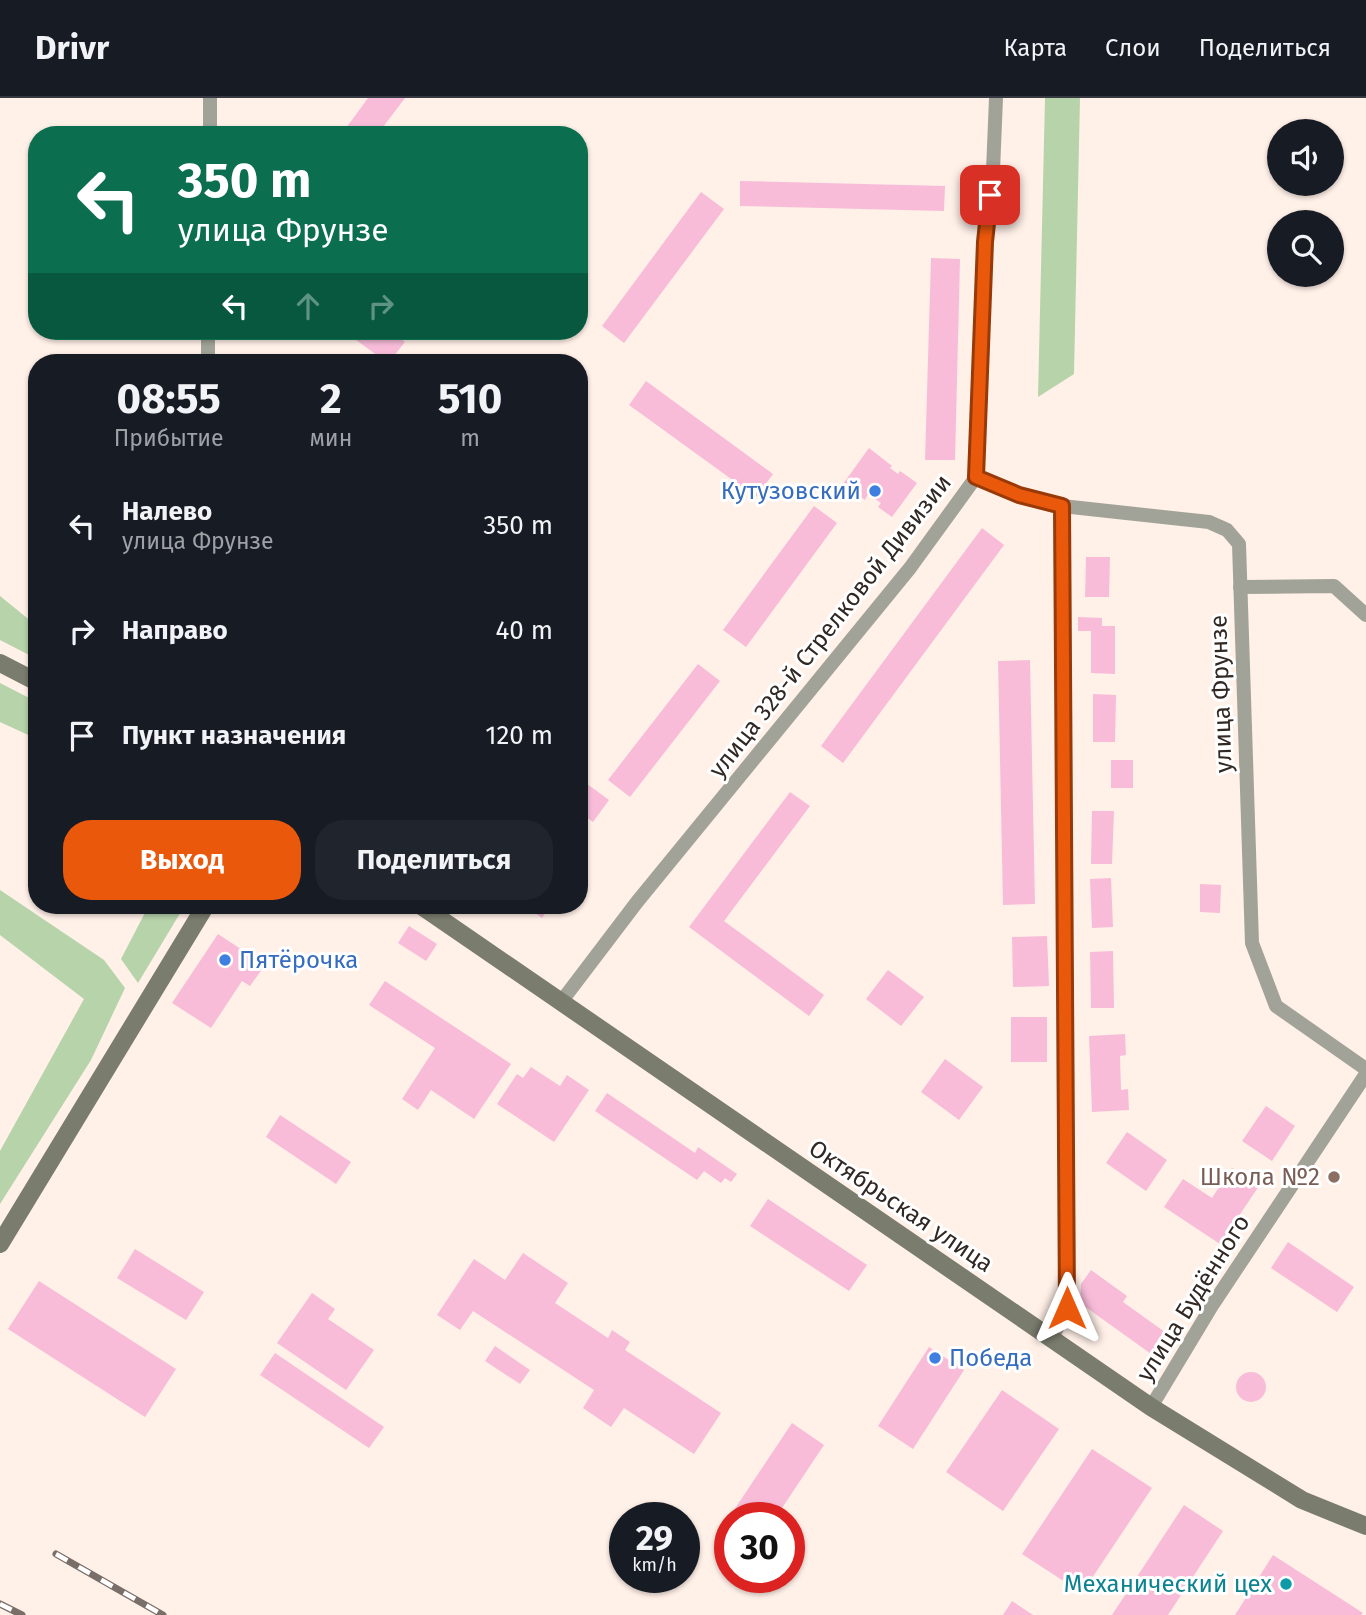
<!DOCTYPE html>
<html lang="ru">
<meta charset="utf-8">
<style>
:root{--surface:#171b24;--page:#20242c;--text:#f1f3f6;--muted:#9ea1a6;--line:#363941;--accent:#ea580c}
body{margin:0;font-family:"Fira Sans",sans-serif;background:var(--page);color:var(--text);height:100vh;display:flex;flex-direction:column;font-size:26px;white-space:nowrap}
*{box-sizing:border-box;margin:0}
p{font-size:23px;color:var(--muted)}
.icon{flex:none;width:38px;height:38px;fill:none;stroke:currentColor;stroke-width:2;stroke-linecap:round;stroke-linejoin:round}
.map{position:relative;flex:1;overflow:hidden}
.drawer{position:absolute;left:28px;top:256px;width:560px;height:560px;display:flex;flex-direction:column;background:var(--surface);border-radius:28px;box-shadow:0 2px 5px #0004}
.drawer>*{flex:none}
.hud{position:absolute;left:28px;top:28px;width:560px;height:214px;border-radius:28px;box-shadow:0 2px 5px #0004;background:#0b6e4f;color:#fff;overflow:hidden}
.fabs{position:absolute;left:1267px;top:21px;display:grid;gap:14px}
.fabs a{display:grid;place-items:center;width:77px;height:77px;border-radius:50%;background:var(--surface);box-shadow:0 2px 5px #0004;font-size:35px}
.speed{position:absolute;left:609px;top:1404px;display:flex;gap:14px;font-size:35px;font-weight:700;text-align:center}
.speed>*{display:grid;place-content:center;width:91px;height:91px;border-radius:50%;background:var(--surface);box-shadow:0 2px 5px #0004;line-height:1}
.speed small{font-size:18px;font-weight:400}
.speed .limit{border:10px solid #d22;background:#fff;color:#111}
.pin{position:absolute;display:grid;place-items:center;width:60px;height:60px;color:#fff;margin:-30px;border-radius:14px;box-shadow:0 4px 10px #0006}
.me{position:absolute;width:77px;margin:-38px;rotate:0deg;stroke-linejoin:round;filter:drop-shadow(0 0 5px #0008)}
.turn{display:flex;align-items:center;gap:24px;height:147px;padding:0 35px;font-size:32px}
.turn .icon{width:91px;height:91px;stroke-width:2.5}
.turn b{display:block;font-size:49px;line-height:60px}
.lanes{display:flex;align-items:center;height:66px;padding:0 35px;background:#0003;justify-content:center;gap:35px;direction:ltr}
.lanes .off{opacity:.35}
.eta{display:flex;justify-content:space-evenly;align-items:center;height:119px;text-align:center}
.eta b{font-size:42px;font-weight:700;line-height:49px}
.action{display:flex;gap:14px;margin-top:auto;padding:14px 35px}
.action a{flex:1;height:80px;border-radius:28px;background:var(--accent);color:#fff;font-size:28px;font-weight:700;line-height:80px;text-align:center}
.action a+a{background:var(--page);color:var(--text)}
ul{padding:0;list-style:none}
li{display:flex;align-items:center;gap:21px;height:105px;padding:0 35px}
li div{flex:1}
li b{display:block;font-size:26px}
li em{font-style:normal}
header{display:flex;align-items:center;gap:42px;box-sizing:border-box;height:98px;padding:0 35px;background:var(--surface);border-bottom:2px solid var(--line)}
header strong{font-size:33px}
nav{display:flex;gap:38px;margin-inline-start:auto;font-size:24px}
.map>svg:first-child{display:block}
.green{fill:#b6d3aa}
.building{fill:#f8bcd9}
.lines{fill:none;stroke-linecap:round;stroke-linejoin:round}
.minor{stroke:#a1a398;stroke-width:14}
.secondary{stroke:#7a7c6d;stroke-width:18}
.rail-casing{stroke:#796e68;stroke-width:7}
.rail{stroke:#fff;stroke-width:4.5;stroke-dasharray:13;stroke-linecap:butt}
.route-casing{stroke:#983908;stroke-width:18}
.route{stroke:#ea580c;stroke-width:12}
.shop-dot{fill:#3f7fe0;stroke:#fff;stroke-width:2.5}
.education-dot{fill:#8d6e63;stroke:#fff;stroke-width:2.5}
.culture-dot{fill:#0f9aa8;stroke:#fff;stroke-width:2.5}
.labels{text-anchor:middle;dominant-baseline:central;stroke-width:6;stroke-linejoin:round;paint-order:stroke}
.shop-label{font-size:24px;fill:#366cbe;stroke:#fff;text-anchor:start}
.street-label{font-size:24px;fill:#312823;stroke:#fff}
.education-label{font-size:24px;fill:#785e54;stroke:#fff;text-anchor:end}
.culture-label{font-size:24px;fill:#0d838f;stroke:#fff;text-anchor:end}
</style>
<header>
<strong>Drivr</strong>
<nav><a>Карта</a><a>Слои</a><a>Поделиться</a></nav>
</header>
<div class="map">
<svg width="1366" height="1517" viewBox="0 0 1366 1517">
<rect width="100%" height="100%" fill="#fff0e8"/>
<!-- green -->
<g class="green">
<path d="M1045,0H1080L1074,276L1038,299Z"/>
<path d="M0,498L37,528V561L0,542Z"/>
<path d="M0,585L37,604V641L0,624Z"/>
<path d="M0,792L104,862L125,890L91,962L0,1106V1053L84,901L0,837Z"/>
<path d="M149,807H185L138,885L121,861Z"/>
</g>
<!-- building -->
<g class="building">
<path d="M368,0H405L377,37H341Z"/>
<path d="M740,83L945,88L944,113L740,108Z"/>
<path d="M701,94L724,111L624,245L602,228Z"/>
<path d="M931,160L960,161L955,362H925Z"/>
<path d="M344,233H391L405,244L389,264H386Z"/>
<path d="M646,283L773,376L756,399L629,307Z"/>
<path d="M869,350L892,368L890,370L898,376L900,373L917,385L892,419L878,409L881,405L868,396L865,402L843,386Z"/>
<path d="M814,408L837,425L746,549L723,532Z"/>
<path d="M982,430L1004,447L843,665L821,648Z"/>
<path d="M1086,459H1110L1109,499H1085Z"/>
<path d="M1078,519L1102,520V528H1115V576L1091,575V533H1078Z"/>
<path d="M1030,562L1035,806L1003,807L998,563Z"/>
<path d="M698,566L720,583L630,699L608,682Z"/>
<path d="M1093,596L1116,597L1115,644H1093Z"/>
<rect x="1111" y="662" width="22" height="28"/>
<path d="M579,680L609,702L593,724L579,714Z"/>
<path d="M790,694L810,708L724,823L824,897L809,918L689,829Z"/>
<path d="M1092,713H1114L1112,766H1091Z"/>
<path d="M1111,780L1113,829L1092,830L1090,781Z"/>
<path d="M1200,786L1221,787L1220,815L1200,814Z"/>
<path d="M524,807H551L542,820Z"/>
<path d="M409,828L437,846L426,863L398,845Z"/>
<path d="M218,836L265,867L250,888L242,883L211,930L172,905Z"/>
<path d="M1047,838L1049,888L1013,889L1012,839Z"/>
<path d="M1113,853L1114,910H1091L1090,854Z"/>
<path d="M888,872L924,899L901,928L866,901Z"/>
<path d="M385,883L511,966L474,1021L431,992L418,1012L402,1001L435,950L369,907Z"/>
<rect x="1011" y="919" width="36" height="45"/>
<path d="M1125,936L1126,957L1120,958L1121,992L1128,991L1129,1012L1092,1014L1089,938Z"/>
<path d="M945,961L983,989L959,1022L921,994Z"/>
<path d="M531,969L560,988L567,977L589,992L554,1044L497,1006L517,976L523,980Z"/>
<path d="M607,995L695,1055L698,1049L737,1076L731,1084L725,1080L721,1085L704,1073L697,1082L595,1013Z"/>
<path d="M1266,1008L1295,1028L1272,1063L1242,1043Z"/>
<path d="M280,1017L351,1064L336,1086L266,1039Z"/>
<path d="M1127,1034L1167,1062L1146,1093L1106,1065Z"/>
<path d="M1232,1070L1259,1088L1220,1146L1164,1109L1183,1081L1212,1100Z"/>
<path d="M768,1101L867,1167L849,1193L750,1128Z"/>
<path d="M1288,1144L1354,1189L1337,1214L1271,1170Z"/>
<path d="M135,1151L204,1194L186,1222L117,1180Z"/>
<path d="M523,1155L568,1185L555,1205L608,1240L612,1232L630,1244L625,1252L721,1315L694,1356L624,1310L611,1329L583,1310L594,1292L473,1213L460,1232L437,1217L474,1161L505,1182Z"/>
<path d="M1091,1172L1127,1198L1123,1204L1169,1237L1154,1258L1080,1205L1081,1186Z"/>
<path d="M39,1183L176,1271L145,1319L8,1231Z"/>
<path d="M312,1195L335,1211L328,1221L374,1252L346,1292L277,1245Z"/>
<path d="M495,1248L530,1272L520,1286L485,1263Z"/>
<path d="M929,1249L964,1272L913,1351L878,1328Z"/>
<path d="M275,1255L384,1329L369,1350L260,1277Z"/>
<circle cx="1251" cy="1289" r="15"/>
<path d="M1002,1292L1059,1331L1003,1413L946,1374Z"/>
<path d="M792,1325L824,1347L776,1419H738L732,1415Z"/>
<path d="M1092,1351L1152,1390L1082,1495L1022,1456Z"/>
<path d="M1184,1407L1223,1433L1168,1517H1112Z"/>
<path d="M1273,1457L1363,1515L1361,1517H1235Z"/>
<path d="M1012,1503L1033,1517H1003Z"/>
</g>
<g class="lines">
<!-- minor -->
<g class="minor">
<path d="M210,37V0"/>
<path d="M208,264V233"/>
<path d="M976,379L1019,397L1062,408L1209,424L1227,432L1239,446L1252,845L1276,908L1366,971"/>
<path d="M1240,489L1334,488L1366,517"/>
<path d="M561,904L637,804L910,470L976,379L985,144L993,73L996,0"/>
<path d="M1052,1240L1067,1210L1062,408"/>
<path d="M1151,1309L1213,1206L1366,976"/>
</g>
<!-- secondary -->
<g class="secondary">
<path d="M0,565L37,584"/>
<path d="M420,807L1151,1309L1302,1402L1366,1428"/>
<path d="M0,1146L206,807"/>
</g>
<!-- rail casing -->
<g class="rail-casing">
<g id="rail">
<path d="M56,1456L163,1517"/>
<path d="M0,1506L22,1517"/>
</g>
</g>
<!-- rail -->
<use href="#rail" class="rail"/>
</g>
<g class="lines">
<!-- route casing -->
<g class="route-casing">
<path id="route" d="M990,97L985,144L976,379L1019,397L1062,408L1067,1210"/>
</g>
<!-- route -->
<use href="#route" class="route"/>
</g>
<!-- markers -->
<g class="shop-dot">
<circle cx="875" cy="393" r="7"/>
<circle cx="225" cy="862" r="7"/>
<circle cx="935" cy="1260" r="7"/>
</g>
<circle class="education-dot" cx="1334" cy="1079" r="7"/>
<circle class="culture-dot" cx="1286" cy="1486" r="7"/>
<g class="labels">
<!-- shop labels -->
<g class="shop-label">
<text x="861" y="393" text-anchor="end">Кутузовский</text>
<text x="239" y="862">Пятёрочка</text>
<text x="949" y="1260">Победа</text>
</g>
<!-- street labels -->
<g class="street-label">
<text transform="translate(830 528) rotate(-52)">улица 328-й Стрелковой Дивизии</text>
<text transform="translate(1221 596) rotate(-92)">улица Фрунзе</text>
<text transform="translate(901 1108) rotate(34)">Октябрьская улица</text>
<text transform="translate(1193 1200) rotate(-58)">улица Будённого</text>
</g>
<!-- education labels -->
<g class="education-label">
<text x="1320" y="1079">Школа №2</text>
</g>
<!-- culture labels -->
<g class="culture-label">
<text x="1272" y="1486">Механический цех</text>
</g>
</g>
</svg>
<div class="fabs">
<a><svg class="icon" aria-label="sound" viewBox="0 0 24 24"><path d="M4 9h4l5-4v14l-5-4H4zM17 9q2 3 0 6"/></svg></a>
<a><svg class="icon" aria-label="search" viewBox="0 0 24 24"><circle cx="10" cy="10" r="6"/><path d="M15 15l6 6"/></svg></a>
</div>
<div class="speed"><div>29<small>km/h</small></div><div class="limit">30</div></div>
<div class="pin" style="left:990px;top:97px;background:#d93025"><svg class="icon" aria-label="arrive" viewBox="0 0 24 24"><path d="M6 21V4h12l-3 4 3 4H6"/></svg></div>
<svg class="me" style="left:1067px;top:1210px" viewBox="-20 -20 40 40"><path d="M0-17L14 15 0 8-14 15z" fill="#ea580c" stroke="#fff" stroke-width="4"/></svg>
<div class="hud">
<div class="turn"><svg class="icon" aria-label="left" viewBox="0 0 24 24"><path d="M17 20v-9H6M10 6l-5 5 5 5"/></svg><div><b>350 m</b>улица Фрунзе</div></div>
<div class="lanes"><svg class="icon" aria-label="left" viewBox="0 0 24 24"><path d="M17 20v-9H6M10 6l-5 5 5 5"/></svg><svg class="icon off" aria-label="ahead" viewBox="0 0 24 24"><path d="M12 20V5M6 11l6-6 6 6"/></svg><svg class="icon off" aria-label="right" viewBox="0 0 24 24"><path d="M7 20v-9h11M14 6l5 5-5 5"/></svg></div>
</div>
<section class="drawer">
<div class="eta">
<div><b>08:55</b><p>Прибытие</p></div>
<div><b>2</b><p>мин</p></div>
<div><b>510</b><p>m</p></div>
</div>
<ul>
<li><svg class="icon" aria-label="left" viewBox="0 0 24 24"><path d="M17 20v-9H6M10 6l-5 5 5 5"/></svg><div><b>Налево</b><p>улица Фрунзе</p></div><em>350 m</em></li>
<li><svg class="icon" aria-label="right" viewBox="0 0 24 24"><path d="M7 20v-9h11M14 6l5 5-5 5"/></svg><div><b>Направо</b></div><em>40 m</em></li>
<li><svg class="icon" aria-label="arrive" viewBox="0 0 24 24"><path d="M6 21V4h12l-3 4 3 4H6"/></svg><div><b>Пункт назначения</b></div><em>120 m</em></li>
</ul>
<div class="action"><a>Выход</a><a>Поделиться</a></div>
</section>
</div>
